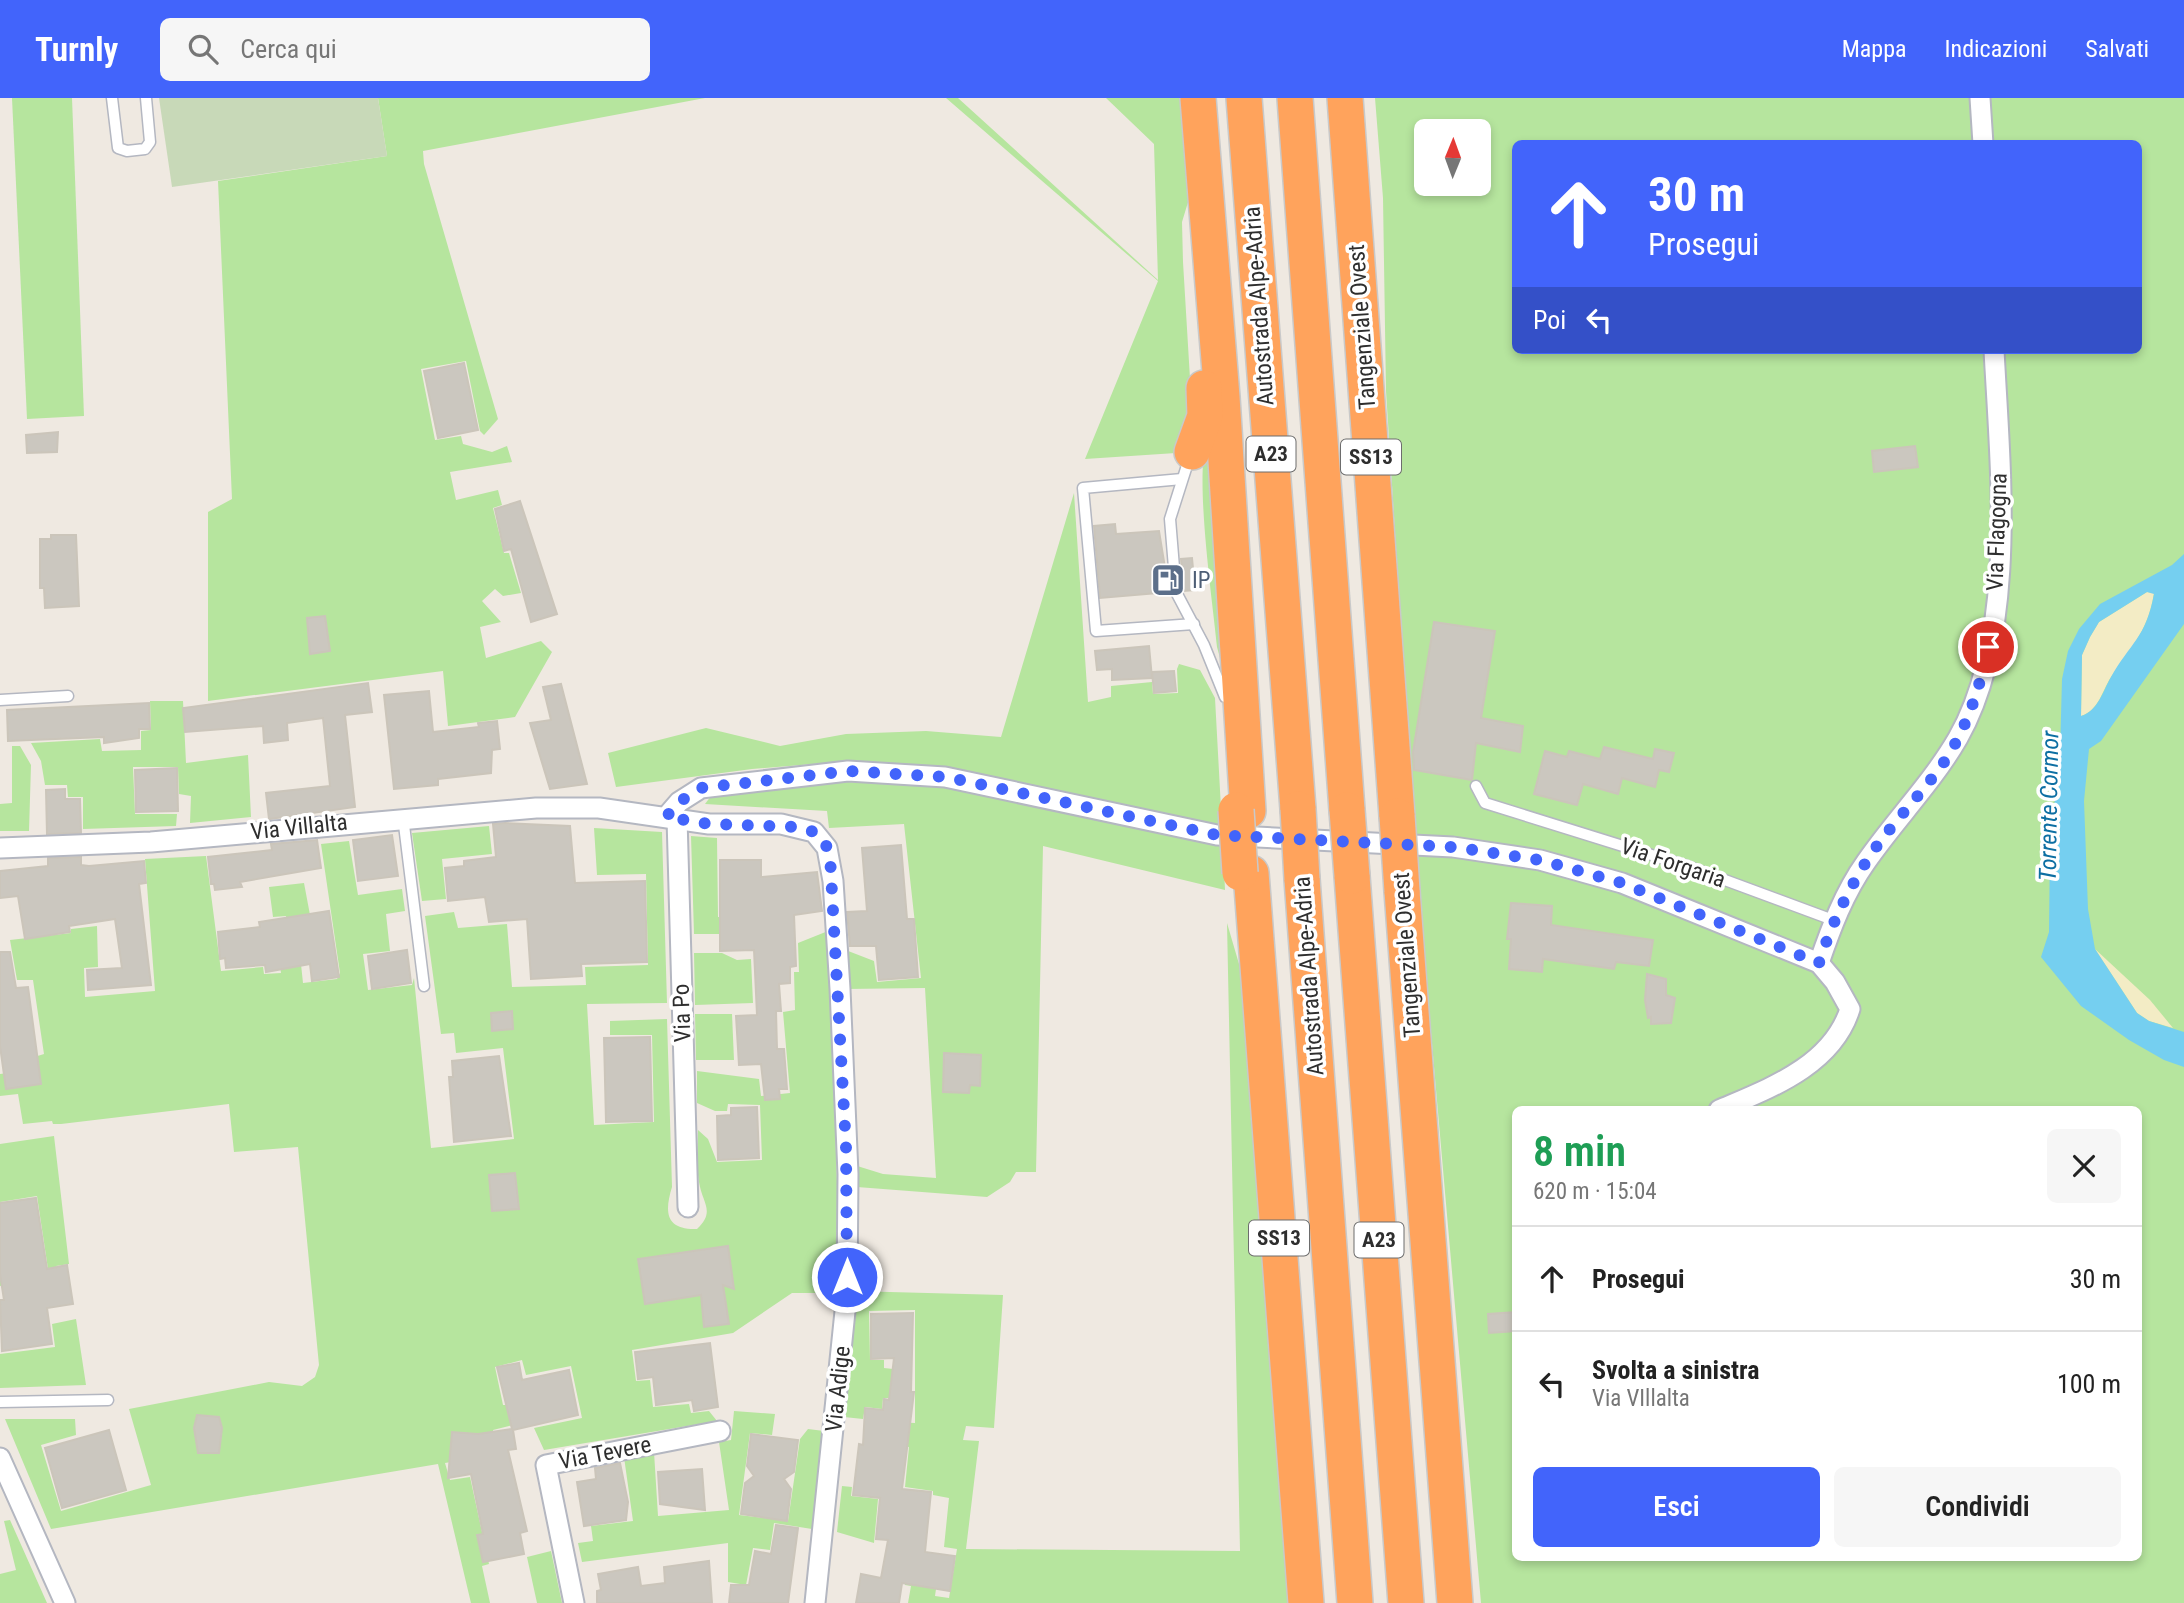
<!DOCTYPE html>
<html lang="it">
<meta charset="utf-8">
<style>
:root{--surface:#fff;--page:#f6f6f6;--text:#222;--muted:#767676;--line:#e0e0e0;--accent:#4264fb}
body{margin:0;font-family:"Roboto Condensed",sans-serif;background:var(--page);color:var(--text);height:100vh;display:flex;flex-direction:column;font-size:26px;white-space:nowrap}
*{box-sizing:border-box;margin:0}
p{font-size:23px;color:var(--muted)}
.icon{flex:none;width:38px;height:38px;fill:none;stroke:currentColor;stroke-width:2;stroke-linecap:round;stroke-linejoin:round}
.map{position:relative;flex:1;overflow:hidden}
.panel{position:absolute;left:1512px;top:1008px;width:630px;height:455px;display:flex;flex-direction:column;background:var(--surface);border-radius:10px;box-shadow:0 4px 10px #0003}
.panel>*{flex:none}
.top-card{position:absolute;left:1512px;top:42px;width:630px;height:214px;border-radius:10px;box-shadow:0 4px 10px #0003;background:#4264fb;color:#fff;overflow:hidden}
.needle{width:46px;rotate:1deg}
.controls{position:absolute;left:1414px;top:21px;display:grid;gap:14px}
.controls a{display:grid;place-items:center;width:77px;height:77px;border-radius:10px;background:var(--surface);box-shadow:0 4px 10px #0003;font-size:35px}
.pin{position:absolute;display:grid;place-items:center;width:60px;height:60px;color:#fff;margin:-30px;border:4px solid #fff;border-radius:50%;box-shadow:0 2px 7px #0007}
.me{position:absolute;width:77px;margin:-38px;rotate:0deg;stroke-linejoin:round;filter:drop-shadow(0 0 5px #0008)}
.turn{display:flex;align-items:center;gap:24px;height:147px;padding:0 21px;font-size:32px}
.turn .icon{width:91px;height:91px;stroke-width:2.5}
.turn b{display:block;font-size:49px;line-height:60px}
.then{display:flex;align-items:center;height:66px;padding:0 21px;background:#0003;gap:14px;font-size:26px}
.round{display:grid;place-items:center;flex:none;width:74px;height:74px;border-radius:10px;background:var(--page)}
.summary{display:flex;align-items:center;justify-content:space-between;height:119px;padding:0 21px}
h1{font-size:42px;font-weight:600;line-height:52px;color:#1e9e55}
.primary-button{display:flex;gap:14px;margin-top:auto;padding:14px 21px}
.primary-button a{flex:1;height:80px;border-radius:10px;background:var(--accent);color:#fff;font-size:28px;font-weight:600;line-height:80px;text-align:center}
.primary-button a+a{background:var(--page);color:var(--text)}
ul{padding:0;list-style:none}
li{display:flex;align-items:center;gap:21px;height:105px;padding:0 21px;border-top:2px solid var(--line)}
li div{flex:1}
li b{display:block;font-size:26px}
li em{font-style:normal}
header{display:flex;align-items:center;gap:42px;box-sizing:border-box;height:98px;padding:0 35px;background:var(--accent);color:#fff}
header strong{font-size:33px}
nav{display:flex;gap:38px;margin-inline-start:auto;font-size:24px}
.search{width:490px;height:63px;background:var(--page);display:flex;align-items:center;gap:18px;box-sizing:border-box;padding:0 24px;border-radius:10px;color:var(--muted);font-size:26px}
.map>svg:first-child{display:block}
.green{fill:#b6e59e;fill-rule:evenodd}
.sand{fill:#f3ecc5}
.cemetery{fill:#c8d9b8}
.water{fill:#75cff0;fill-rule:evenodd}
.building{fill:#cbc7bf;stroke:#cbc5ba;stroke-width:2}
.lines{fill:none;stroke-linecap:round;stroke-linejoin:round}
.lane-casing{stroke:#b4b7c1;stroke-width:13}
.street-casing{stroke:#b4b7c1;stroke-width:23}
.highway-casing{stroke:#c9c9c9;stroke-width:38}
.lane{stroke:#fff;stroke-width:10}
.street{stroke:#fff;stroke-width:19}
.highway{stroke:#ffa35c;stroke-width:35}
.highway-bridge-casing{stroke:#c9c9c9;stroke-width:38;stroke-linecap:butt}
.highway-bridge{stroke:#ffa35c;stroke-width:35}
.route{stroke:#4264fb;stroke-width:12;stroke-dasharray:0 21.6}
.labels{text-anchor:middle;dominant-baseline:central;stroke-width:7;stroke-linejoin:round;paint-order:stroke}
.shield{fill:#fff;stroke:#6d6d6d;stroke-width:2}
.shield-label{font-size:21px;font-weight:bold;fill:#2e2e2e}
.street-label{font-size:23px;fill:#2e2e2e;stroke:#fff}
.service-label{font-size:23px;fill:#4e5e75;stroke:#fff;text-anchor:start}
.water-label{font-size:24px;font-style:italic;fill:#0d6fa3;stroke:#fff}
</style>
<header>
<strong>Turnly</strong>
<div class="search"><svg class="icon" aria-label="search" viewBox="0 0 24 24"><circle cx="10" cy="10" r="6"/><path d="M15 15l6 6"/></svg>Cerca qui</div>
<nav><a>Mappa</a><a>Indicazioni</a><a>Salvati</a></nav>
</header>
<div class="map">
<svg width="2184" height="1505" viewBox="0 0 2184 1505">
<rect width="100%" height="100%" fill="#efe9e1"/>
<!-- green -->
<g class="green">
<path d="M12,0H72L84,318L27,321Z"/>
<path d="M378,0H705L423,53L424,66L498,321L484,337L480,333L466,263L421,271L435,342L461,338L463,346L492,354L507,348L512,364L450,374L456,402L498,392L502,407L493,410L504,455H509L521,495L503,498L495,491L482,503L501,524L480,529L486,560L541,543L552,554L515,619L448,628L443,573L208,603V414L232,401L218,83L387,58Z"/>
<path d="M946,0H958L1158,182L1154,46L1106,0H1186L1192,91L1182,124L1183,164L1192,314L1176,355L1085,361L1158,183Z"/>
<path d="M1375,0H2184V1505H1481L1416,763L1386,293L1383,100ZM1426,33H1479V86H1426ZM1516,46H2138V252H1516ZM1516,1012H2138V1460H1516Z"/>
<path d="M1207,343L1223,571L1217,549C1213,506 1194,377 1207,343Z"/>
<path d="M1074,395L1088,604L1111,599V588L1152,584L1153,596L1178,595L1177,571L1179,566L1200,572L1215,600L1222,729L946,669L849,663L752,671L616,689L608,655L706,630L780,648L846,636L926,633L1001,639Z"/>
<path d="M150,603H183L186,665L248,657L251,719L190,725L191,698L179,696L178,669H133L135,716H177L176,728L83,731V699H68L67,687H45L41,663L31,645L100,641L102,653L141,652V633L151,632Z"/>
<path d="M12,648H20L31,667L29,733H0V706L12,705Z"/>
<path d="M847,684L943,688L1223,748L1225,792L1043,748L1036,1074H1016L1010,1084L987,1099L857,1089L854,1067L883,1076L936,1080L925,890L846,891L843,851L874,863L877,884L921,880L904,726L829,730L827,713L705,706L711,698Z"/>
<path d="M489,728L492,756L442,761L446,801L422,803L412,735Z"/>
<path d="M594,730L662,734L667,905L587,906L594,1027L654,1024L652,937H610V923L667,921L672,1089C664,1115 666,1132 697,1131C716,1113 702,1105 699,1084C696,1068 698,1049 698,1032L708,1041L717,1064L762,1062L760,1007L728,1006L727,1013H715L697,1005V973L759,981L761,998L790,995L783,914L795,912L794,874H799L798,845L828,833L841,1195H792L733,1235L632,1252L636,1283L650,1282L653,1309L689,1306L691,1315L709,1313L717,1323L544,1352L534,1330L582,1320L571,1268L526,1277L522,1262L495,1269L503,1307H511L513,1327L493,1332L498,1356L445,1365L450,1382L470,1379L489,1466L482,1468L490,1505H471L438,1366L51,1431L5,1321H75L76,1337L41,1347L61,1413L151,1387L129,1311L269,1284L302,1288L315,1279L319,1267L298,1049L234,1054L229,1006L61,1026H53L52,1023L23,1026L18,996L0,998V976L32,972L31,960L44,956L33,882H17L10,842L71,835V831L97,828L98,869L84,870L85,899L155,893L145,761L206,758L221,873L263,869L264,876L281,875L276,840L289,838L286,818L273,819L269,789L304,785L310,817L296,819L303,885L337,881L340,875L321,746L349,743L358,797L402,791L405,813L386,816L390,853L363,856L368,892L412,887L414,880L431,1050L514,1041L503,950L456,955L454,935L441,936L425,818L454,814L458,830L507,826L512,889L586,887L585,869L648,867L646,776L597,777Z"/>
<path d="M691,738L717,740L718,819L744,820L735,836H694Z"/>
<path d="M1227,825L1244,883L1292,1505H908L911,1488L905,1487V1484L923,1471L920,1488L936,1491L935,1498L949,1500L957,1451L944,1449L949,1400L933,1397V1393L905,1389L909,1349L874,1345L876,1323L915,1325V1212L869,1213L870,1262H884V1270L893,1271L889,1300H883L882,1311L865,1309L863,1321L844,1319L852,1193L1003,1197L994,1330L966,1328L963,1342L979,1343L966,1451L1240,1453Z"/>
<path d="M694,855H722L737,862L751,861L753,905L695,907Z"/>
<path d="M695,916H732L734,962H696Z"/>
<path d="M54,1038L69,1166L56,1168L58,1179L0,1188V1179L48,1171L37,1098L0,1104V1046Z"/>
<path d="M76,1221L86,1287L0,1290V1256L55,1249L52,1226Z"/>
<path d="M734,1313L775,1316L772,1337L750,1335L739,1417L788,1423L800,1341L808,1331L824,1333L812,1431L774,1425L770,1452L753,1450L746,1487L728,1484V1445L582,1464L578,1445L593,1443L591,1428L633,1423L624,1359L654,1354L658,1418L729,1412L719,1344L731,1342Z"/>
<path d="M842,1388L852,1389L851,1398L878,1401L874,1445L837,1434Z"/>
<path d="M10,1422L47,1505H0V1476L16,1472L4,1423Z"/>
<path d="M551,1453L562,1505H537L527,1459Z"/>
</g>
<!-- sand -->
<g class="sand">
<path d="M2147,494L2154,495C2148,532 2133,547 2113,576C2102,591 2100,612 2081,618L2082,557L2090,539L2099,524Z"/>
<path d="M2095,851L2150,902L2173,930L2149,923L2137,915Z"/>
</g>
<!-- cemetery -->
<path class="cemetery" d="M159,0H378L387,58L172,89Z"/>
<!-- water -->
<path class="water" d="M2184,456V526L2101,643L2089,651L2084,703L2088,811L2095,851L2137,915L2149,923L2184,934V969L2164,962L2129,942L2081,908L2041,859L2049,834L2050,745L2060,655L2062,581L2068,553L2079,531L2100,506L2172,467ZM2147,494L2154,496C2146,540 2130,545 2111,579C2103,593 2098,613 2081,618L2082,557L2090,539L2099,524Z"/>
<!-- building -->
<g class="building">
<path d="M464,265L478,332L438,340L424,273Z"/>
<path d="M58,334L57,354L27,355L26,337Z"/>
<path d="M1915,348L1918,369L1874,374L1872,353Z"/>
<path d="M520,403L557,516L531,524L511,451L504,453L495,411Z"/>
<path d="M1115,426L1116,436L1159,433L1169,494L1100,500L1094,428Z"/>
<path d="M51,437H76L79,508L45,510L44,490H40V441H51Z"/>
<path d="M1192,460L1195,492L1184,493L1181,461Z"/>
<path d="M325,518L330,553L310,556L307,520Z"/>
<path d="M1434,524L1495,533L1481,620L1523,628L1520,654L1476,645L1472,682L1414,672L1413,654Z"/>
<path d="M1149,548L1152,580L1112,582V571L1097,572L1095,553Z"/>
<path d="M1174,573L1176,593L1154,595L1152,574Z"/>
<path d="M368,585L372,614L345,617L355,709L269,721L266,695L330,688L323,620L287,625L288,642L264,645L263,628L185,634L183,610Z"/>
<path d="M561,586L587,686L550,691L530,625L551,622L543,589Z"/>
<path d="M429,593L433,634L479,629L478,625L497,623L500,651L492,652L491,675L438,681V687L394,691L384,597Z"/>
<path d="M149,605L150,631H139V640L104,645V639L8,643L7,612Z"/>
<path d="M1604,649L1653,661L1655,651L1674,655L1669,674L1659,672L1655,689L1622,680L1618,696L1583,686L1577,707L1534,696L1545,653L1567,659L1569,653L1600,661Z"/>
<path d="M177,670L178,713L136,714L135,672Z"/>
<path d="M65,691V701H80L81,735L47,736L46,692Z"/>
<path d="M505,725L570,728L575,785L645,783L647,864L581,866L582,878L531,881L527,821L489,824L485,799L448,803L445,770L464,768V763L496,759L493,726Z"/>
<path d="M392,737L398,778L358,783L353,742Z"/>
<path d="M317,742L321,770L240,784L242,789L215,792L214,786H211L208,759L272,752L271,746Z"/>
<path d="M901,747L907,821H914L918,879L879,882L876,848H850L847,814L867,813L862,750Z"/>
<path d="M81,759V767L89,768L144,763L146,785L139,786L151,887L88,892L87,872L122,870L115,821L69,828L70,834L25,841L18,798L0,800V773L48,768V760Z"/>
<path d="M720,762H761V779L817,774L822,813L794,817L796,868L790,869V885L779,886L781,913H776L777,951H784L787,991H779L780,1001L765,1002L761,966L739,967L736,918L757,917L754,852L720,853Z"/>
<path d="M1511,805L1552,808L1551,827L1653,842L1649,868L1616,864L1614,871L1543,861L1542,874L1509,871L1511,841H1507Z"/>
<path d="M329,813L339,879L312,883L310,866L266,874L265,867L226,870L225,860L220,861L218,834L260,829L259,824Z"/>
<path d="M407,852L411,885L372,891L368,858Z"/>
<path d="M0,854H10L16,890L28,889L41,986L6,991L0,948Z"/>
<path d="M1647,876L1666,881V897L1675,900L1671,925L1651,926V919L1648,920L1645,902Z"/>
<path d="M512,913L513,931L492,933L491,915Z"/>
<path d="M650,939L652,1023L606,1024L604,940Z"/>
<path d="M944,955L981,957L980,988L970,987L969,995L943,994Z"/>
<path d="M499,958L511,1038L454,1044L449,979H453L452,963Z"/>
<path d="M757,1009L759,1060L718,1062L717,1018L731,1017V1010Z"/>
<path d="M515,1075L519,1111L492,1113L489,1077Z"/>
<path d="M36,1100L47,1171L67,1167L73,1206L47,1210L52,1246L2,1253L0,1202H4L0,1176V1105Z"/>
<path d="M728,1148L734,1191L723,1187L729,1226L704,1229L701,1197L645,1206L638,1161Z"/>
<path d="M1516,1214V1233L1489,1235L1488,1216Z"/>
<path d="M913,1215L911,1294H914L902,1391L931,1394L925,1454L955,1458L950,1493L902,1485L899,1505H856L861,1476L881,1480L888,1442L876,1441L880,1400L853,1397L859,1346L863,1347L865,1310L883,1312L884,1301L889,1302L894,1260L871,1261V1216Z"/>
<path d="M710,1245L718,1309L694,1313L692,1302L656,1307L653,1279L638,1281L635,1254Z"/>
<path d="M519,1265L522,1282L569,1272L578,1317L513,1332L516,1351L508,1352L527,1433L520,1435L524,1456L483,1464L477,1437L483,1436L471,1376L448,1380L452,1334L478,1336L512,1331L497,1269Z"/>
<path d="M197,1317L219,1319L222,1330L219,1355H198L194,1330Z"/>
<path d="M109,1332L126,1392L62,1410L45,1350Z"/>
<path d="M751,1336L798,1342L794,1374L784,1381L791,1391L787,1423L741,1416L745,1385L754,1378L747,1368Z"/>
<path d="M620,1365L628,1404L626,1422L584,1428L577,1384L596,1381L595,1370Z"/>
<path d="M702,1371L705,1412L660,1406L658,1374Z"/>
<path d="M776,1427L798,1430L788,1505H729L731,1487H749L755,1453L771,1456Z"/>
<path d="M709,1463L712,1505H597V1493L601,1492L598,1476L638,1469L641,1488L665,1485L664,1469Z"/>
</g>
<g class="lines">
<!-- lane casing -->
<g class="lane-casing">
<g id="lane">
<path d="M112,0L118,50L127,53L145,51L150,44L146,0"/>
<path d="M1190,358L1170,421L1176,494L1204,547L1225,599"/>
<path d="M1182,381L1083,390L1096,533L1194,526"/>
<path d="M0,602L68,598"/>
<path d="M1476,688L1485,705L1687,768L1833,822"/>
<path d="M403,719L424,888"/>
<path d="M0,1304L108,1302"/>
</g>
</g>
<!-- street casing -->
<g class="street-casing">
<g id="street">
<path d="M1980,0L1983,46"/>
<path d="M666,719L679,704L701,690L848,673L945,679L1217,737L1453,749L1540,762L1622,785L1819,865L1835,884L1850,911C1832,968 1770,990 1719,1012"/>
<path d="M677,720L688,1109"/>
<path d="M0,750L151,744L536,710H599L709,726H781L814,734L827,750L833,783L840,891L848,1076L847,1194L815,1505"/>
<path d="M1819,865C1831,830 1844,795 1866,764C1895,722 1932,685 1958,640C2018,535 2000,369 1994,252"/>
<path d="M0,1360L65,1505"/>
<path d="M574,1505L546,1367L720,1333"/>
</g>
</g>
<!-- highway casing -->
<g class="highway-casing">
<g id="highway">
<path d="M1198,0L1222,299L1248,713"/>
<path d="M1244,0L1298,711"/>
<path d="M1295,0L1347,712"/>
<path d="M1345,0L1397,718"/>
<path d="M1192,354L1205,318L1204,290"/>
<path d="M1251,775L1306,1505"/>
<path d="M1352,778L1406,1505"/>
<path d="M1302,781L1355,1505"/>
<path d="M1402,793L1455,1505"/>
</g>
</g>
<!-- lane -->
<use href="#lane" class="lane"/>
<!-- street -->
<use href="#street" class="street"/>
<!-- highway -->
<use href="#highway" class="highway"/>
<!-- highway-bridge casing -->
<g class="highway-bridge-casing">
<g id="highway-bridge">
<path d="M1298,711L1302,781"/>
<path d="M1236,712L1240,775"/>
<path d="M1347,712L1352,778"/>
<path d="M1397,718L1402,793"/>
</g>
</g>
<!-- highway-bridge -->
<use href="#highway-bridge" class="highway-bridge"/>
</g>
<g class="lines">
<!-- route -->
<path class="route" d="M847,1179L846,1049L830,758L824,742L814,734L799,729L709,726L666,719L679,704L701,690L848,673L946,679L1217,737L1453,749L1540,762L1622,785L1819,865C1830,831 1844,800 1863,769C1885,732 1917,702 1942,667C1966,633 1980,590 1988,549"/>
</g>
<!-- icons -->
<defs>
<g id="fuel-square" transform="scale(1.75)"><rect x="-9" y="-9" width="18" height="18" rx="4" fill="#5c6f8a" stroke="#fff"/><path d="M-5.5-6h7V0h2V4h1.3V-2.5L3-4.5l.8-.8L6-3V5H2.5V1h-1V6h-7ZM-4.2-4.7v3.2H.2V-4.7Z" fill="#fff"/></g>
</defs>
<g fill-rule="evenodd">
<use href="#fuel-square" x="1168" y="482"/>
</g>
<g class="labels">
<!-- shield labels -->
<g class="shield">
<rect x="1246.5" y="338.5" width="49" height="35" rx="5"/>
<rect x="1341" y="341.5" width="60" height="35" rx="5"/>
<rect x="1249" y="1122.5" width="60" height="35" rx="5"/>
<rect x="1354.5" y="1124.5" width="49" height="35" rx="5"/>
</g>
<g class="shield-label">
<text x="1271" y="356">A23</text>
<text x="1371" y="359">SS13</text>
<text x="1279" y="1140">SS13</text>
<text x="1379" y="1142">A23</text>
</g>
<!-- street labels -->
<g class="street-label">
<text transform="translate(1259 208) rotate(-94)">Autostrada Alpe-Adria</text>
<text transform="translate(1362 229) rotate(-94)">Tangenziale Ovest</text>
<text transform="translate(1997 434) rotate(-88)">Via Flagogna</text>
<text transform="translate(299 729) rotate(-6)">Via Villalta</text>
<text transform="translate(1673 765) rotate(19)">Via Forgaria</text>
<text transform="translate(1407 857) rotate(-94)">Tangenziale Ovest</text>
<text transform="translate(1309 878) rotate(-94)">Autostrada Alpe-Adria</text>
<text transform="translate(682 915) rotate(-92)">Via Po</text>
<text transform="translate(838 1291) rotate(-84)">Via Adige</text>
<text transform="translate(605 1355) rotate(-11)">Via Tevere</text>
</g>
<!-- service labels -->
<g class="service-label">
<text x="1192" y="482">IP</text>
</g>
<!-- water labels -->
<g class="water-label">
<text transform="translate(2049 708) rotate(-89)">Torrente Cormor</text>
</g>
</g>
</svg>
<div class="controls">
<a><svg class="needle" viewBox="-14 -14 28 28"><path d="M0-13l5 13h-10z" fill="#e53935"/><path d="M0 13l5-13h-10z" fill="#767676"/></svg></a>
</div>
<div class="pin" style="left:1988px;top:549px;background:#d93025"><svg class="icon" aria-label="arrive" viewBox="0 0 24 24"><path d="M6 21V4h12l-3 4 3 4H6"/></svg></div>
<svg class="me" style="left:847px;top:1179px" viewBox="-20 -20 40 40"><circle r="17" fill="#4264fb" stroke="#fff" stroke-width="3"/><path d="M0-11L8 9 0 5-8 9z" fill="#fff"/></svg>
<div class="top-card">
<div class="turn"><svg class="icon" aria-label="ahead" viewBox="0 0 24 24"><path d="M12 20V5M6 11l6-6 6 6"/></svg><div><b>30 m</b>Prosegui</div></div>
<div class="then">Poi<svg class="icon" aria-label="left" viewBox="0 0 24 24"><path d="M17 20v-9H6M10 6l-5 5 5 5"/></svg></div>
</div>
<section class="panel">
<div class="summary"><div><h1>8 min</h1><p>620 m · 15:04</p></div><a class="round"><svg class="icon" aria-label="close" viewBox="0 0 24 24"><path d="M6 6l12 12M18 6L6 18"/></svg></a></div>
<ul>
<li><svg class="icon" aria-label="ahead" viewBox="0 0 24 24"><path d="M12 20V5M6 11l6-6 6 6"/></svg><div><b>Prosegui</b></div><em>30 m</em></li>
<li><svg class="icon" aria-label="left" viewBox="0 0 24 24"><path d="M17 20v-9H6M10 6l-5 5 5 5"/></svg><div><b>Svolta a sinistra</b><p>Via VIllalta</p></div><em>100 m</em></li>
</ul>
<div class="primary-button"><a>Esci</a><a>Condividi</a></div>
</section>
</div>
